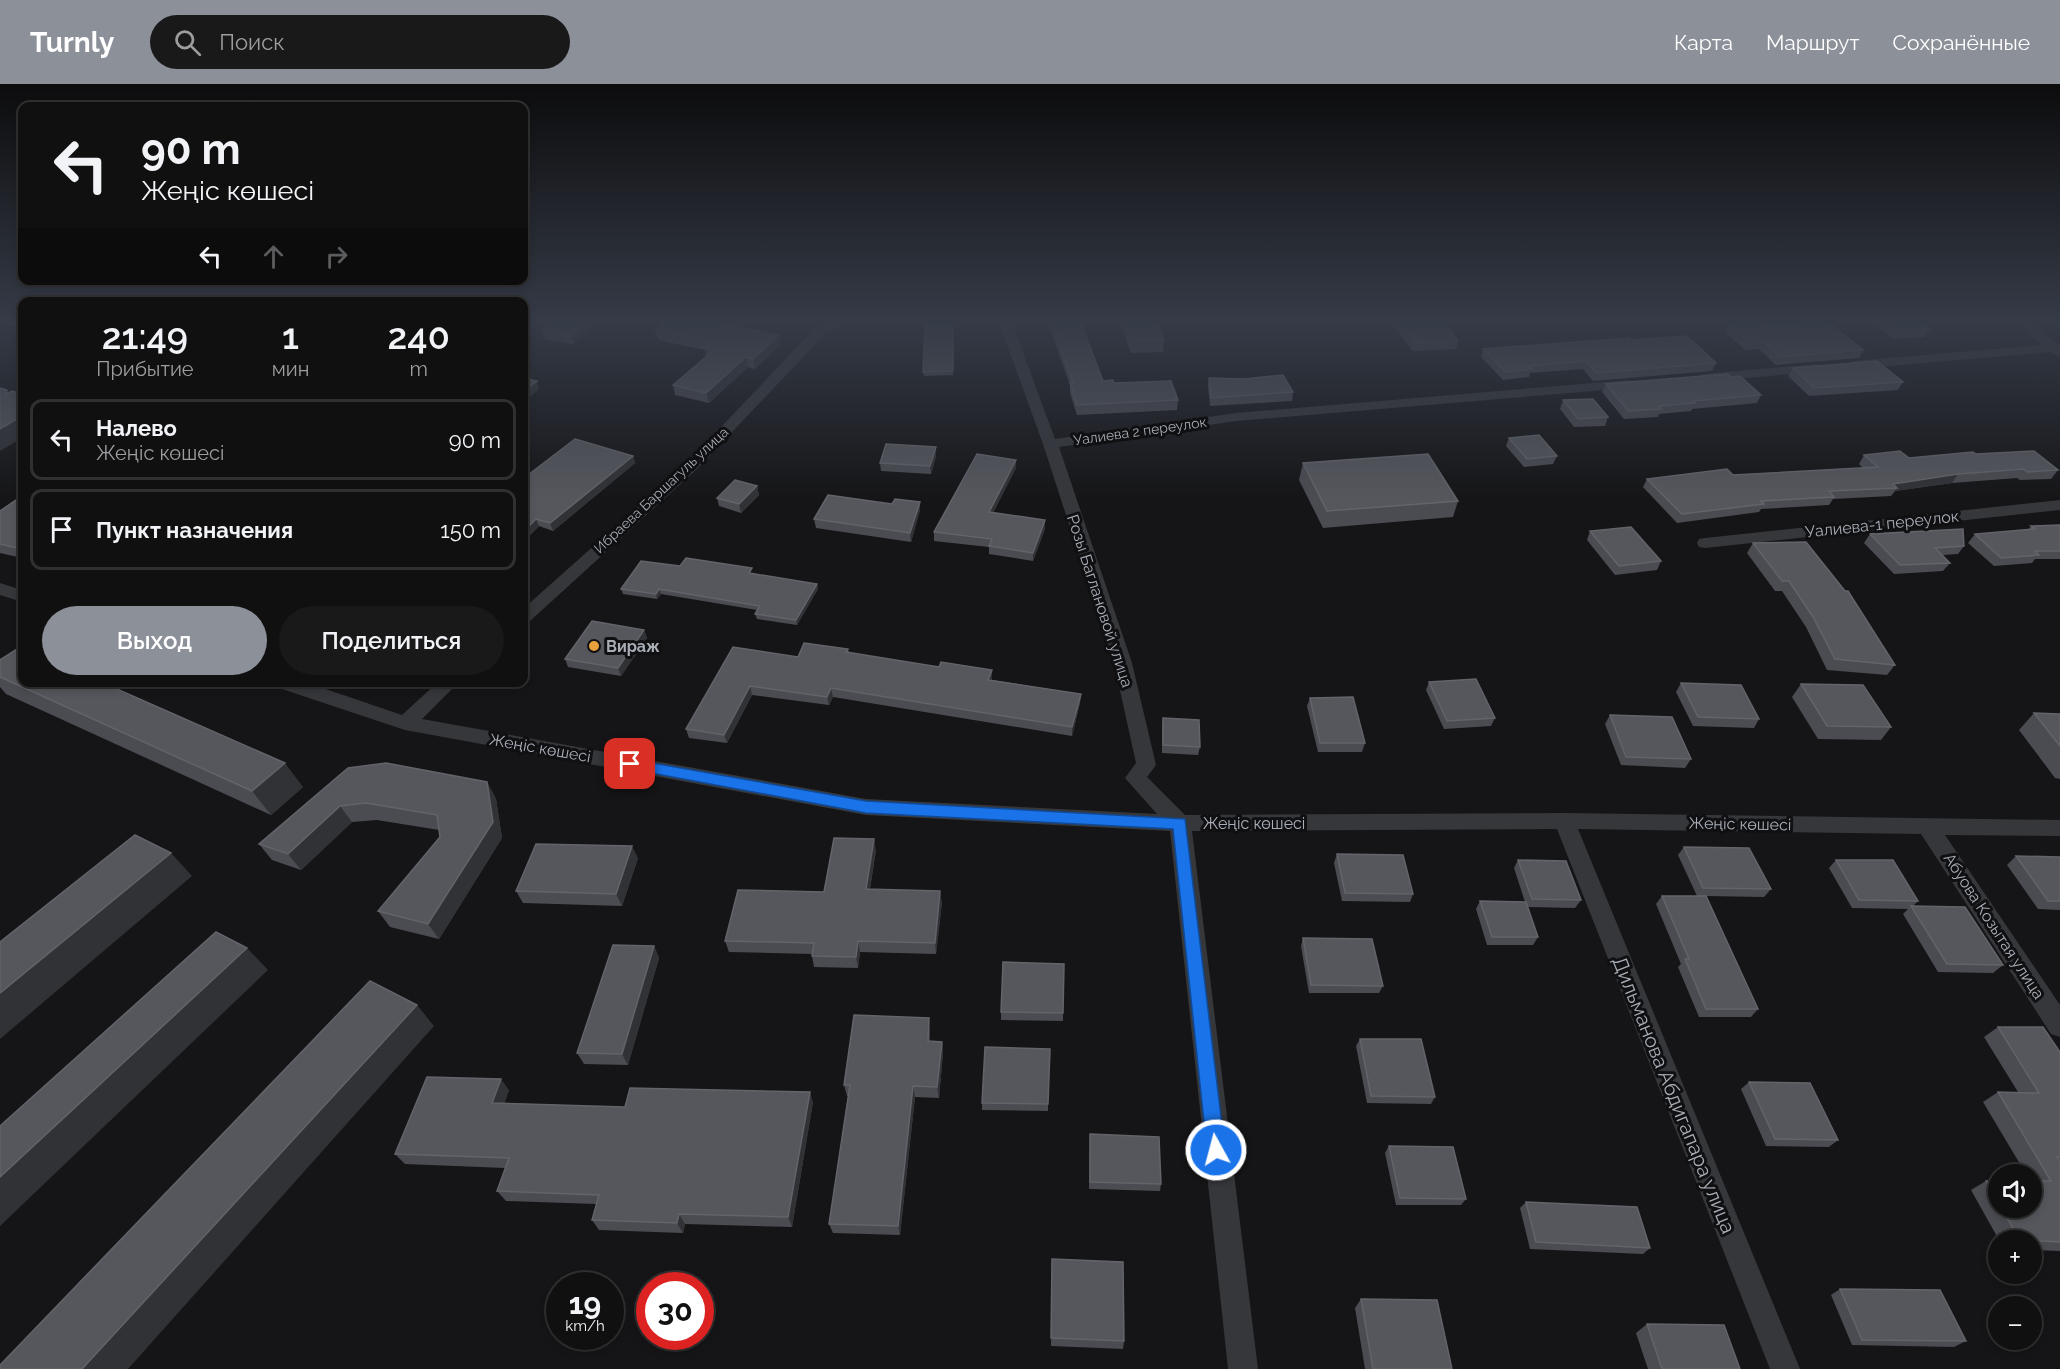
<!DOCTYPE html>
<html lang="ru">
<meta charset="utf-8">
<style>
:root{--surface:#101011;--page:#19191a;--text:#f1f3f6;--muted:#9c9d9f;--line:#303031;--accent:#8c9099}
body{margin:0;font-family:Raleway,sans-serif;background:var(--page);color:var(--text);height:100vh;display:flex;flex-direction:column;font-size:22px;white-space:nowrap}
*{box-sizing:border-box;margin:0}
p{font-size:20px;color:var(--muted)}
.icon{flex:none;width:33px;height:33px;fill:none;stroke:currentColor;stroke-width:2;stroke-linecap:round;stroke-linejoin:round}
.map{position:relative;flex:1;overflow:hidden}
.details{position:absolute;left:18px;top:213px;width:510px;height:390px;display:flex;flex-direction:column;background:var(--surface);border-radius:12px;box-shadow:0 3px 9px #0003,0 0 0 2px var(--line)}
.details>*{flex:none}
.banner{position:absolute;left:18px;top:18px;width:510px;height:183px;border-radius:12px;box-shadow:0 3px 9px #0003,0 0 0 2px var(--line);background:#101011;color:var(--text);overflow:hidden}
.controls{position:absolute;left:1988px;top:1080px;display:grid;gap:12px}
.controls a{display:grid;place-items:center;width:54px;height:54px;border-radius:50%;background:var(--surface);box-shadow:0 3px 9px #0003,0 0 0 2px var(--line);font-size:30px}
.speed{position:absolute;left:546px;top:1188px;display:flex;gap:12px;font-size:30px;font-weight:700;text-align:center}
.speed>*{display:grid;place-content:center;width:78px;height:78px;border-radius:50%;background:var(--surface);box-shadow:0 3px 9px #0003,0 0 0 2px var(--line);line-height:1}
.speed small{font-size:15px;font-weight:400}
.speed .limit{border:9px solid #d22;background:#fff;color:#111}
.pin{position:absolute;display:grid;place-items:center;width:51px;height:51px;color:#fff;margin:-26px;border-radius:12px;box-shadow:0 3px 9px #0006}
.me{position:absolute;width:66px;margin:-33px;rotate:353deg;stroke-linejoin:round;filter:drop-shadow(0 0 4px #0008)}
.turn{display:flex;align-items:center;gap:21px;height:126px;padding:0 24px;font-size:27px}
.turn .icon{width:78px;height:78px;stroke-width:2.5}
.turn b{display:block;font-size:42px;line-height:51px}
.lanes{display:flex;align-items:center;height:57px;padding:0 24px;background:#0003;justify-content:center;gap:30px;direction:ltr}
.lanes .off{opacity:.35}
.eta{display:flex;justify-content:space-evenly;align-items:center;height:102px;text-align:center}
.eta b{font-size:36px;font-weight:600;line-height:42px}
.button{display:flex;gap:12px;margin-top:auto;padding:12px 24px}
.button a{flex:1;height:69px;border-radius:36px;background:var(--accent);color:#fff;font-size:24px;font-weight:600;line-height:69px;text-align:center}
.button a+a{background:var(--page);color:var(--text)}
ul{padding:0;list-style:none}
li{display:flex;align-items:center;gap:18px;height:81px;margin:0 12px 9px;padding:0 12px;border:3px solid var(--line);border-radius:12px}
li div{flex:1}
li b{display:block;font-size:22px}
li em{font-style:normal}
header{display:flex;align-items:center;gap:36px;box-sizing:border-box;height:84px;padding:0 30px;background:var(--accent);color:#fff}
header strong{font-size:28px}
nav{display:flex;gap:33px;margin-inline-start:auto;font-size:21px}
.search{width:420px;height:54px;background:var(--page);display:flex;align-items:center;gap:15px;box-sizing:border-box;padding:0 21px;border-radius:33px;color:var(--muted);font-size:22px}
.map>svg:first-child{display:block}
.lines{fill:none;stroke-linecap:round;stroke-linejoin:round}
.street{fill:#36373b;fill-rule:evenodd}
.wall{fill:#4b4c52}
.shaded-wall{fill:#313236}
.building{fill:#55575c;stroke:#62646a;stroke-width:1.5}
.route{fill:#1a73e8;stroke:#114b97;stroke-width:1.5}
.poi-dot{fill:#e8a03c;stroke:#101012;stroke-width:2}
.labels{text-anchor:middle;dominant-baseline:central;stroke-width:6;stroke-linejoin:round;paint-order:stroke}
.far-street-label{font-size:14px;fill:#a8adb6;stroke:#101012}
.street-label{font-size:16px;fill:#a8adb6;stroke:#101012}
.poi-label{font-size:16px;font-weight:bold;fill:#a8adb6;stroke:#101012;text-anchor:start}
.near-street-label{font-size:20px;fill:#a8adb6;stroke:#101012}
</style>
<header>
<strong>Turnly</strong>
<div class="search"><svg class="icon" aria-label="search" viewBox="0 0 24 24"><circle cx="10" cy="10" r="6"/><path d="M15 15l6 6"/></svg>Поиск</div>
<nav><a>Карта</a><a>Маршрут</a><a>Сохранённые</a></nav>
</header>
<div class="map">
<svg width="2060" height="1285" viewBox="0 0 2060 1285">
<rect width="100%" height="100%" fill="#151517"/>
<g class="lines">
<!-- street -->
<g class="street">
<path d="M838,236H858L825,250L698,384L530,537L524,539V524L688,378L815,244Z"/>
<path d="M998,236H1011L1055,355L1236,329L1629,296L1636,300L1629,304L1236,337L1059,363L1132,579L1156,681L1147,693L1185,731L1564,729L2060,736V752L1945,751L2060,921V953L2051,950L1921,750L1578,745L1800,1285H1770L1557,745L1192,747L1258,1285H1228L1170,747L866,731L405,646L276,603L274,598H305L402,631L438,598H459L422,635L866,715L1157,730L1125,694L1136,679L1114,579L1043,360Z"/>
<path d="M2015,236H2029L2060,262V273L2051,268L1853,285L1846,281L1853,277L2042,261Z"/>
<path d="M1817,280L1824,284L1822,287L1703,298L1696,294L1703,290Z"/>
<path d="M2060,416V426L1705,464L1699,463L1697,459L1699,455L1705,454Z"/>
<path d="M0,499L22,506V518L0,511Z"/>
</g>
</g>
<!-- wall -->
<g class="wall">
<path d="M0,236H22V244L0,240Z"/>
<path d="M555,236H602L573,260L545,255L542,247Z"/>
<path d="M1047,236H1080L1103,297L1178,316L1177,326L1077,331L1070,309V301Z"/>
<path d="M1119,236H1156L1164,256L1163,268L1131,269Z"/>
<path d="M1234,236H1272L1236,239Z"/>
<path d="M1389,236H1443L1458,257L1456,265L1413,267Z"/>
<path d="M1869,236H1918L1930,245L1925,253L1894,255Z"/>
<path d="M953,240V291L924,292L923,288Z"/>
<path d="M1728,240L1863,266L1859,274L1776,281L1759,265L1746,266L1724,248Z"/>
<path d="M655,246L779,251L780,261L755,285L748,283L709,319L675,311L673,301L706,273L705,266L658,256Z"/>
<path d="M1631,256L1716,279L1712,287L1593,297L1583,285L1530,289L1529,293L1503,296L1481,273L1483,265Z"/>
<path d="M1793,284L1903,298L1898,306L1809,312L1788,292Z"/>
<path d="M1731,293L1761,311L1757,319L1692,325L1691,327L1659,330L1658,333L1624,335L1602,308L1606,300Z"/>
<path d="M1209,294L1244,295L1293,308L1292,317L1210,322L1208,302Z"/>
<path d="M1563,316L1608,333L1605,342L1574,343L1560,325Z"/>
<path d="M1509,354L1557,372L1553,380L1524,383L1506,362Z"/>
<path d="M936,363V372L931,390L881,387L880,379Z"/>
<path d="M1976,370L2058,386L2051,395L2020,396L2017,394L1952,399L1895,407L1891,412L1833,415L1829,421L1761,425L1759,428L1677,439L1643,403L1647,395L1863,384L1859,380L1864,371L1909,374Z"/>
<path d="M633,372L635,379L553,447L539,442L524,457V394Z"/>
<path d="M1303,379L1458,417L1453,433L1323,444L1299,396Z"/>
<path d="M1016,384L993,429L1045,445L1033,477L989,470V463L934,457V448Z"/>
<path d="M757,402L759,411L741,429L719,422L717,414Z"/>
<path d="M22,412V474L0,469V427Z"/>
<path d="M920,426L911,458L816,444L814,435Z"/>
<path d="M2060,441V475H2035L2032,479L1994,482L1968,459L1975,450L2028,446L2031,442Z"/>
<path d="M1590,447L1661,477L1657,486L1615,491L1587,456Z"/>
<path d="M1870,450L1964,462L1958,470L1943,471L1950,479L1943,487L1894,490L1864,459Z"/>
<path d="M1753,459L1895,581L1887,591L1827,586L1806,543L1782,507H1775L1747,469Z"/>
<path d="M680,482L753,490L817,500L818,505L797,541L757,535L755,530L757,526L661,510L657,515L623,510L621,505Z"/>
<path d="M644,546L647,554L621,592L568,583L565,575Z"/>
<path d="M733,563L798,573L848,565L849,569L939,583L992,586V596L1081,610L1080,619L1072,652L833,613L829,621L752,611L727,659L689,654L686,645Z"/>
<path d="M0,576L303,703L271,731L6,610L0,603Z"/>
<path d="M1429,598L1495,634L1491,642L1444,645L1426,606Z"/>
<path d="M1681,599L1759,635L1754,644L1693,642L1676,608Z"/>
<path d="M1801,600L1891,643L1881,656L1818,655L1792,613Z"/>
<path d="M1310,614L1365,659L1362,668H1318L1307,622Z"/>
<path d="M2034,629L2060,630V695L2055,694L2019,646Z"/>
<path d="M1610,631L1691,675L1685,684L1621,681L1605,640Z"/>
<path d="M1163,634L1200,663L1198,671L1162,669V642Z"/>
<path d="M348,684L487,698L496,715L502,754L439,855L390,843L378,827L440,753L439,746L377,736L352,738L301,786L272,776L259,760Z"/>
<path d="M1684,763L1771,805L1764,813L1706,812L1758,925L1751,933H1699L1678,883L1681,880L1656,820L1662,812H1697L1678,771Z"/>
<path d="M876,766L870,805L942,818L936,870L860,868L858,884L814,883L812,872V870L729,868L725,857L824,808Z"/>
<path d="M1337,770L1413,810L1410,818L1342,817L1334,779Z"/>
<path d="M2016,772L2060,773V826L2038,825L2007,781Z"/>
<path d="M638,774L622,822L523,819L516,807Z"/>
<path d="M1518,776L1581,816L1575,824L1528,823L1538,853L1533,861H1487L1476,825L1480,817L1525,818L1514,784Z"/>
<path d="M1836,776L1918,817L1913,822L2003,881L1993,889L1938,888L1903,830L1908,825L1852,824L1829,784Z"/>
<path d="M1303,854L1383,902L1379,909H1309L1301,862Z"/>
<path d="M654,862L659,874L628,981L584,980L577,969Z"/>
<path d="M1001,928L1063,929V937L1001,936Z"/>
<path d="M1998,943L2060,968V1167L2031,1166V1156H1999L1971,1106L1986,1097H1998V1124H2031V1090H2026L1983,1018L1998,1008H2018L1984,953Z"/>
<path d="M930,945V957L942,958L943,969L939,1014L915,1013L900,1151L833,1149L829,1140L848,1012H847L844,1001Z"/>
<path d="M1360,955L1435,1013L1431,1020L1367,1019L1356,962Z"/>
<path d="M1749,998L1838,1056L1829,1063L1766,1062L1741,1005Z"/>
<path d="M509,1006L504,1019L625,1023L813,1018L792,1143L685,1140L683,1149L599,1146L592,1136L596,1120L506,1117L497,1107L505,1084L405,1080L395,1070Z"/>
<path d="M982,1019L1048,1020V1027L982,1026Z"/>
<path d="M1090,1050L1161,1100L1160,1107L1089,1105Z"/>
<path d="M1389,1062L1466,1115L1461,1121H1396L1385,1069Z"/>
<path d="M1526,1118L1650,1164L1643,1170L1530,1165L1520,1124Z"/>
<path d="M1052,1175L1124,1257L1123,1265L1051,1262Z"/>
<path d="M1840,1205L1966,1257L1954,1263L1852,1261L1831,1211Z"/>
<path d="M1361,1215L1452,1285H1365L1355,1224Z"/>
<path d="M1647,1240L1740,1285H1648L1636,1249Z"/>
</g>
<!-- shaded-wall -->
<g class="shaded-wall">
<path d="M590,236H602L573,260L571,252Z"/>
<path d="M779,251L780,261L755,285L753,275Z"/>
<path d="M746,273L748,283L709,319L706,309Z"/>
<path d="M537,297L539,305L524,318V307Z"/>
<path d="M22,332V354L0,367V345Z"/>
<path d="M936,363V372L931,390L930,382Z"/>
<path d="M633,372L635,379L553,447L550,439Z"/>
<path d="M1016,376V384L989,437V428Z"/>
<path d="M1958,390L1952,399L1895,407L1897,404L1893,400Z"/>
<path d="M757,402L759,411L741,429L739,420Z"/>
<path d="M920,418V426L911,458L910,449Z"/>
<path d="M536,435L539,442L524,457V447Z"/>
<path d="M1045,436V445L1033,477V469Z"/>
<path d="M817,500L818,505L797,541L796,536Z"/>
<path d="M659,505L661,510L657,515L656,510Z"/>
<path d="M644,546L647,554L621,592L618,584Z"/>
<path d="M992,586V595L989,604L988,596Z"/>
<path d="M750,602L752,611L727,659L724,651Z"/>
<path d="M831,604L833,613L829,621L827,613Z"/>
<path d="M1081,610L1080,619L1072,652V643Z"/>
<path d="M285,679L303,703L271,731L252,707Z"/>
<path d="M487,698L496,715L502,754L439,855L428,840Z"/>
<path d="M340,722L352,738L301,786L288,770Z"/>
<path d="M874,755L876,766L868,816L866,805Z"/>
<path d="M632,762L638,774L622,822L616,810Z"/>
<path d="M171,769L192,792L0,955V909Z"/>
<path d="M940,807L942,818L936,870L935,859Z"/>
<path d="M858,857L860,868L858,884L856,873Z"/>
<path d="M654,862L659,874L628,981L622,970Z"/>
<path d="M247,864L268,886L0,1142V1093Z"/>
<path d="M417,921L434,942L128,1285H82Z"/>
<path d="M929,934L930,945L929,969L928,957Z"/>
<path d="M942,958L943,969L939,1014L937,1003Z"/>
<path d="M501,995L509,1006L501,1030L492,1019Z"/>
<path d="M913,1002L915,1013L900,1151L898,1142Z"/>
<path d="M810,1008L813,1018L792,1143L788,1133Z"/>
<path d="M679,1130L685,1140L683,1149L677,1139Z"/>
</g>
<!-- building -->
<g class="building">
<path d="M555,236H590L571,252L542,247Z"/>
<path d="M667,236H702L779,251L753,275L746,273L706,309L673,301L714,266L704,264L712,258L655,246Z"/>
<path d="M1051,236H1080L1103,297L1113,296L1114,299L1171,297L1178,316L1077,321L1070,299H1073Z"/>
<path d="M1124,236H1156L1164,256L1132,257Z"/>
<path d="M1397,236H1443L1458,257L1416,259Z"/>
<path d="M1884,236H1918L1930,245L1899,248Z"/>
<path d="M1758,237L1763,242L1826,237L1863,266L1780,273L1763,257L1750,258L1728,240Z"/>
<path d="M953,240V287L923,288L925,241Z"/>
<path d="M1687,252L1716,279L1596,289L1586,277L1528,282L1532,285L1505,288L1483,265L1629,254L1631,256Z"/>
<path d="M1877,277L1903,298L1814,304L1793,284Z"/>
<path d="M1728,290L1731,293L1740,292L1761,311L1693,317L1695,319L1659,322L1662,325L1628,327L1606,300Z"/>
<path d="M1283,291L1293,308L1211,314L1209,294L1244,295Z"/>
<path d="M524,294L537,297L524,307Z"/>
<path d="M0,304L7,306L6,310L12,307L22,310V332L0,345Z"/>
<path d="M1593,315L1608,333L1578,335L1563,316Z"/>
<path d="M1539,351L1557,372L1527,375L1509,354Z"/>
<path d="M575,355L633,372L550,439L536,435L524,447V394Z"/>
<path d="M886,360L936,363L930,382L880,379Z"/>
<path d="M1900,367L1909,374L1973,368L1976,370L2034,367L2058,386L2027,388L2024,385L1958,390L1893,400L1897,404L1829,407L1834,413L1761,417L1764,420L1682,430L1647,395L1727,385L1733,391L1878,383L1864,371Z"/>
<path d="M977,370L1016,376L989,428L1045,436L1033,469L989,462L992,455L934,448Z"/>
<path d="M1428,370L1458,417L1327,427L1303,379Z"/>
<path d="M735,396L757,402L739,420L717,414Z"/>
<path d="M828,411L892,420L895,415L920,418L910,449L814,435Z"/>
<path d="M22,412V465L0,460V427Z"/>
<path d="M2060,441V467H2035L2039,471L2001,474L1975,450L2035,445L2031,442Z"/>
<path d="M1631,443L1661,477L1619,482L1590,447Z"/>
<path d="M1963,445L1964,462L1935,464L1950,479L1900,481L1870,450Z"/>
<path d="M1806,458L1845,507H1848L1895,581L1835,575L1813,533L1789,497H1782L1753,459Z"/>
<path d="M686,474L752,484L749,489L817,500L796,536L755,530L760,522L659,505L656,510L621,505L641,477L680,482Z"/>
<path d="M592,537L644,546L618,584L565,575Z"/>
<path d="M804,559L848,565L846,568L939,583L941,578L992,586L988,596L1081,610L1072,643L831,604L827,613L750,602L724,651L686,645L733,563L798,573Z"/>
<path d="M20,563L22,564V598H101L285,679L252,707L0,593V576Z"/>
<path d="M1476,595L1495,634L1447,637L1429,598Z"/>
<path d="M1681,599L1741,601L1759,635L1698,633Z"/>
<path d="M1801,600L1863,601L1891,643L1827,642Z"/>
<path d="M1353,613L1365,659H1320L1310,614Z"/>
<path d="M2034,629L2060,630V662Z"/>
<path d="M1610,631L1672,633L1691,675L1626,673Z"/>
<path d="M1163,634L1199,636L1200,663L1163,661Z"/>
<path d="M386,679L487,698L493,738L428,840L378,827L440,753L437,731L366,719L340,722L288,770L259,760L348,684Z"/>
<path d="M135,751L171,769L0,909V858Z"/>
<path d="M834,754L874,755L866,805L940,807L935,859L858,857L856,873L812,872L814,859L725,857L738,806L824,808Z"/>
<path d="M536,760L632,762L616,810L516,807Z"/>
<path d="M1684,763L1749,764L1771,805L1703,804Z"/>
<path d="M1337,770L1403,771L1413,810L1345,809Z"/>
<path d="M2016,772L2060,773V817H2048Z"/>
<path d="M1518,776L1566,777L1581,816L1532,815Z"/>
<path d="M1836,776H1893L1918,817L1859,816Z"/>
<path d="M1662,812H1706L1758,925H1706L1685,875H1689Z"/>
<path d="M1480,817L1526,818L1538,853H1492Z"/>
<path d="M1911,822L1965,823L2003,881L1947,880Z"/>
<path d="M216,848L247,864L0,1093V1042Z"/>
<path d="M1303,854L1372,855L1383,902L1311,901Z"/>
<path d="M613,861L654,862L622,970L577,969Z"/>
<path d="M1003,878L1064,880L1063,929L1001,928Z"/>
<path d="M370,897L417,921L82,1285H0V1281Z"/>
<path d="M854,931L929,934L928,957L942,958L937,1003L913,1002L898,1142L829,1140L850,1001H844Z"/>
<path d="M1998,943H2043L2060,968V1073H2057L2060,1078V1158L2020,1156L2001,1124H2031V1097H2051L1998,1008L2039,1009Z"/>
<path d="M1360,955H1421L1435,1013L1371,1012Z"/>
<path d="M985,963L1050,965L1048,1020L982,1019Z"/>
<path d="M427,993L501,995L492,1019L625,1023L630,1004L810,1008L788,1133L679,1130L677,1139L592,1136L599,1111L497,1107L509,1074L395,1070Z"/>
<path d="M1749,998L1810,999L1838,1056L1775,1055Z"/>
<path d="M1090,1050L1159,1053L1161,1100L1090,1098Z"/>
<path d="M1389,1062L1453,1063L1466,1115L1400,1114Z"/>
<path d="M1986,1097H1998V1118Z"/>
<path d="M1526,1118L1637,1123L1650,1164L1536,1158Z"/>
<path d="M1052,1175L1123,1178L1124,1257L1051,1254Z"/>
<path d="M1840,1205L1940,1206L1966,1257L1862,1256Z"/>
<path d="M1361,1215L1437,1216L1452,1285H1373Z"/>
<path d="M1647,1240L1724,1241L1740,1285H1662Z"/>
</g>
<!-- sky -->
<linearGradient id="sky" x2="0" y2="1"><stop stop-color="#0c0c0d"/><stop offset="0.57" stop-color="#353b47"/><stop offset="1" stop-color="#353b47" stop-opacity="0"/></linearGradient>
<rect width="2060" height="416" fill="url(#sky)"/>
<!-- route -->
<path class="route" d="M630,675L866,717L1185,735L1225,1066L1223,1073L1216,1075L1210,1073L1207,1066L1173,745L866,729L630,685L623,680Z"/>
<!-- markers -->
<circle class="poi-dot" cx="594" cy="562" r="6"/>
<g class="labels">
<!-- far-street labels -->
<g class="far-street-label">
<text transform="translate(1140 347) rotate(-8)">Уалиева 2 переулок</text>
<text transform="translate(661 406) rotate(-43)">Ибраева Баршагуль улица</text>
</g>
<!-- street labels -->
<g class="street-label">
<text transform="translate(1882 440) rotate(-6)">Уалиева-1 переулок</text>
<text transform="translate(1100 517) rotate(72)">Розы Баглановой улица</text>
<text transform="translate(540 664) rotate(10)">Жеңіс көшесі</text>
<text x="1254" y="739">Жеңіс көшесі</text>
<text transform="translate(1740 740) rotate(1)">Жеңіс көшесі</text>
<text transform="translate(1994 842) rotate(57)">Абуова Козытая улица</text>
</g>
<!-- poi labels -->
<g class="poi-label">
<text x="606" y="562">Вираж</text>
</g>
<!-- near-street labels -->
<g class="near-street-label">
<text transform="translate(1674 1011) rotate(68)">Дильманова Абдигапара улица</text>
</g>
</g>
</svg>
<div class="controls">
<a><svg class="icon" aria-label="sound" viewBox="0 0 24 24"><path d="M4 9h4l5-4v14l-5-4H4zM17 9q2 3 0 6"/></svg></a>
<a>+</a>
<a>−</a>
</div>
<div class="speed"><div>19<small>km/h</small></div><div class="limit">30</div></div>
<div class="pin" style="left:630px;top:680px;background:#d93025"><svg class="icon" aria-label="arrive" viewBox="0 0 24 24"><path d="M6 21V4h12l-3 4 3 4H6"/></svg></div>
<svg class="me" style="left:1216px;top:1066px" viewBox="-20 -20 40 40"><circle r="17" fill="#1a73e8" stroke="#fff" stroke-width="3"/><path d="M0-11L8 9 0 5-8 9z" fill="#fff"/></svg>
<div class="banner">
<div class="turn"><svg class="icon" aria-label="left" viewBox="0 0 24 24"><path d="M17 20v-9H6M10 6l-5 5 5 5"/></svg><div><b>90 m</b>Жеңіс көшесі</div></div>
<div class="lanes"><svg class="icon" aria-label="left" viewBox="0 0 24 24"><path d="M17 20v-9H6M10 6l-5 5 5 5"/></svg><svg class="icon off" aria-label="ahead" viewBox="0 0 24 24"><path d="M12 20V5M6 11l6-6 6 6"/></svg><svg class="icon off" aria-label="right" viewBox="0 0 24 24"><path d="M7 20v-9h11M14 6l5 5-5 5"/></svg></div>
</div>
<section class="details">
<div class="eta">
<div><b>21:49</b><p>Прибытие</p></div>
<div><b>1</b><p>мин</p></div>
<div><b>240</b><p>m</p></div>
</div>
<ul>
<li><svg class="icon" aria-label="left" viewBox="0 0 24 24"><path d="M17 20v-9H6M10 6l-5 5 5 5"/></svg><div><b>Налево</b><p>Жеңіс көшесі</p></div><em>90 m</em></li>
<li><svg class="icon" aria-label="arrive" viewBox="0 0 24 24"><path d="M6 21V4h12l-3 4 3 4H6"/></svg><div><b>Пункт назначения</b></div><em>150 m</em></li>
</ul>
<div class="button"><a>Выход</a><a>Поделиться</a></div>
</section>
</div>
